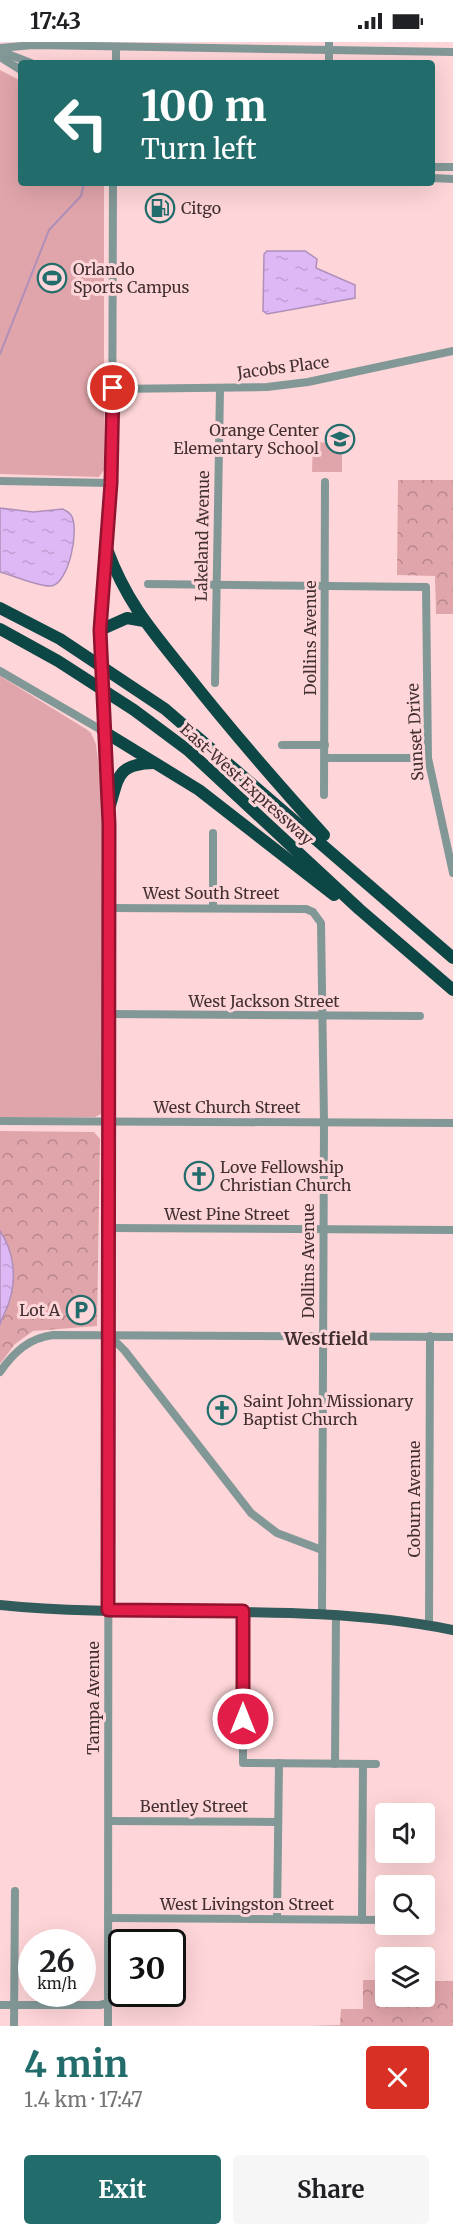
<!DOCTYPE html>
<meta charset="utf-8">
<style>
:root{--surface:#fff;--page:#f6f6f6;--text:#202124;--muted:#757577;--accent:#226d6c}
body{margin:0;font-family:Merriweather,serif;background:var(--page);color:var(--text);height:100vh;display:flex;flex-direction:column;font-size:22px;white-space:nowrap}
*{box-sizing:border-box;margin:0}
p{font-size:20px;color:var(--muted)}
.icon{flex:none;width:33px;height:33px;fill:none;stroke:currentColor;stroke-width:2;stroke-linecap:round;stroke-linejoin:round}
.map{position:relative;height:1984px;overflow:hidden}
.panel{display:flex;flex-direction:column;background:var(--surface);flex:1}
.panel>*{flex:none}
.top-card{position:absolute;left:18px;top:18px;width:417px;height:126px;border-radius:6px;box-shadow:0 6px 24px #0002;background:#226d6c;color:#fff;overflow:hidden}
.fabs{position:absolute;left:375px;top:1761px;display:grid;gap:12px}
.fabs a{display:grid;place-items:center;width:60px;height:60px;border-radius:6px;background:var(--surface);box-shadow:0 6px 24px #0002;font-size:30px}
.speed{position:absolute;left:18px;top:1887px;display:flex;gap:12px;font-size:30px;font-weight:700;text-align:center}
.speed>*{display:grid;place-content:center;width:78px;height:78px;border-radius:50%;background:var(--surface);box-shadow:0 6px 24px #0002;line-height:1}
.speed small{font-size:15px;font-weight:400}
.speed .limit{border:3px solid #111;border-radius:9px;background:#fff;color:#111}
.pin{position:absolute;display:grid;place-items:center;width:51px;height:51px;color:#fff;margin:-26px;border:3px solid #fff;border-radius:50%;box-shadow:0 2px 6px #0007}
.me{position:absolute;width:66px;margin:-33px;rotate:0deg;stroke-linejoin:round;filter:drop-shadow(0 0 4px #0008)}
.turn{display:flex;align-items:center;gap:21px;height:126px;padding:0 24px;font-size:27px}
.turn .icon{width:78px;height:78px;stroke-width:2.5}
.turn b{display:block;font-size:42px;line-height:51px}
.round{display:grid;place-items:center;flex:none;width:63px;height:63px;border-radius:6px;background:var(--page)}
.headline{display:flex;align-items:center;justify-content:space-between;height:102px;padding:0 24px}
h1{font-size:36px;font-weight:700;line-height:45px;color:var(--accent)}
.cta{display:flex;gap:12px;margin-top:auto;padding:12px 24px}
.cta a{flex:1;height:69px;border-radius:6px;background:var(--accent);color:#fff;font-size:24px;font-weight:700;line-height:69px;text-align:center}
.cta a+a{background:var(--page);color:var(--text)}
.status{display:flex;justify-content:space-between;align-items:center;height:42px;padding:0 30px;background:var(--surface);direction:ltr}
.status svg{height:16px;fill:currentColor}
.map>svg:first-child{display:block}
.park{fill:url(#park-crowns)}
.pitch{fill:#e0a5aa}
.water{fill:url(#water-ripples);stroke:#af8fba;stroke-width:1.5}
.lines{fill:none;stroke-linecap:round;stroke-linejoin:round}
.stream{stroke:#af8fba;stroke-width:2}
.minor{stroke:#829897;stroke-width:8}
.major{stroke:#315c5b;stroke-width:10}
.highway{stroke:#0c4746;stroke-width:12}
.route-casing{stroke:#92132f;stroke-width:15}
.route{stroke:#e11d48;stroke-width:10}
.labels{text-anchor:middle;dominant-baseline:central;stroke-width:6;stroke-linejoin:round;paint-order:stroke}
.poi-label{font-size:16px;fill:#422f31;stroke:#fed5d8;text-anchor:start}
.street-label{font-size:16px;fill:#422f31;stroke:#fed5d8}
.neighbourhood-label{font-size:18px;font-weight:bold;fill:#422f31;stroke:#fed5d8}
</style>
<div class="status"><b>17:43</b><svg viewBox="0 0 49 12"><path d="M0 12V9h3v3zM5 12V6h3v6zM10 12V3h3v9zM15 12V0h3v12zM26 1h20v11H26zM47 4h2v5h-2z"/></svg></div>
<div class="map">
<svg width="453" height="1984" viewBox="0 0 453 1984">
<defs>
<pattern id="park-crowns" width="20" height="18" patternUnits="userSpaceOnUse" patternTransform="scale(1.5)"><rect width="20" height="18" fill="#e0a5aa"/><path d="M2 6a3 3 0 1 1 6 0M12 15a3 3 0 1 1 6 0" fill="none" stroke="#b7878b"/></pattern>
<pattern id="water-ripples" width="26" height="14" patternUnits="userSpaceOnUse" patternTransform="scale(1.5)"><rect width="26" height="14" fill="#deb8f4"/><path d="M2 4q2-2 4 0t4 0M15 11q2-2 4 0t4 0" fill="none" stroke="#c09ed2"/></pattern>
</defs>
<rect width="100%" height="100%" fill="#fed5d8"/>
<!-- park -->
<g class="park">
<path d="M398,438H453V572H436L435,534L397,533Z"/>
<path d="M0,1089L94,1090L100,1097L97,1284L33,1289L15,1302L0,1322V1283L9,1261L14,1234L9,1206L0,1189Z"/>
<path d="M363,1938H385L386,1954H424L425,1939H453V1984H309L340,1983L341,1967H363Z"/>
</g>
<!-- pitch -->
<g class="pitch">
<path d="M0,28L21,39V141H104V428L99,435L0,432Z"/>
<path d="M313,400L342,401V430H312Z"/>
<path d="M0,634L86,687L91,691L96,702L103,761V1061L101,1072L95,1075H0Z"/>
</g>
<!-- water -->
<g class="water">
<path d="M267,209H305L317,217L316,226L355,243V256L267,272L263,269L264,212Z"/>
<path d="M0,466L33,470L63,467C66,469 69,470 71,473C80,486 69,542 51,544C39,545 12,533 0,530Z"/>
<path d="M0,1189C14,1210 17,1236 9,1260C7,1268 2,1274 0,1283Z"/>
</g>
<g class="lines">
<!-- stream -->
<path class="stream" d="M0,312L49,188L81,154L84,141"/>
<!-- minor -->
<g class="minor">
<path d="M0,6L33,3L453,10"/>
<path d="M0,9L31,21"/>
<path d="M0,15L21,28"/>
<path d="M116,21V5"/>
<path d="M329,21V0"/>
<path d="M432,125H453"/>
<path d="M432,136L453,137"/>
<path d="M113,347L267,345L308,340L453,309"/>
<path d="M0,439L112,441"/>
<path d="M148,542L426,545L428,716L453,831"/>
<path d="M0,629L103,689"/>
<path d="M215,641L220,347"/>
<path d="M282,703H325"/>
<path d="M325,716H428"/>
<path d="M324,753L325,440"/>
<path d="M108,866L306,867L313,870L321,881L324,1080L322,1571"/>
<path d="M213,866V791"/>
<path d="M108,972L420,974"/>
<path d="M0,1079L453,1081"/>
<path d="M108,1186L453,1188"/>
<path d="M108,1292L125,1309L251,1471L277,1491L322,1508"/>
<path d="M0,1330C14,1310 29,1296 53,1293L453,1295"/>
<path d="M243,1569V1721L376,1722"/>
<path d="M429,1583L430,1294"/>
<path d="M335,1722L336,1572"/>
<path d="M109,1779L278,1780"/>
<path d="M108,1876L386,1878"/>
<path d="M277,1877L279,1721"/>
<path d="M362,1878L363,1722"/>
<path d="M0,1963H100L108,1961"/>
<path d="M14,1984L15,1849"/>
<path d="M108,1984L109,767L100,588L112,441L113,141"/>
</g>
<!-- major -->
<path class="major" d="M0,1563C151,1578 303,1558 453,1588"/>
<!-- highway -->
<g class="highway">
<path d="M107,507C126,559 151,588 185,630C229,686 276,740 324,793"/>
<path d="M0,566L60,597L165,667L453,916"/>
<path d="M0,587L58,619L134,668L189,709L359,867L453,948"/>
<path d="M100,588L127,576L144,579"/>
<path d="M103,689L199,748L334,853"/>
<path d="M109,767C119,735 116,722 154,721"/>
</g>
</g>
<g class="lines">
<!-- route casing -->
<g class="route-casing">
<path id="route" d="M113,346L111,441L100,588L109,782L108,1568L243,1569V1677"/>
</g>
<!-- route -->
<use href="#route" class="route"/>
</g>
<!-- icons -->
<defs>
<g id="fuel-ring" transform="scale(1.5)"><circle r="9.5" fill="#fed5d8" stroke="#226d6c" stroke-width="1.5"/><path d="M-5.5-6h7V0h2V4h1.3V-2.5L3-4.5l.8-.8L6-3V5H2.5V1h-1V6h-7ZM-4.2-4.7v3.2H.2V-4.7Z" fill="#226d6c"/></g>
<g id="stadium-ring" transform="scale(1.5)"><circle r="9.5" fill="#fed5d8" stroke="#226d6c" stroke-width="1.5"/><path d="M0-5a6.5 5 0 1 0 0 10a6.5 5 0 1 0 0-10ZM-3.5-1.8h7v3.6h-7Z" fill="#226d6c"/></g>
<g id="school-ring" transform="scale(1.5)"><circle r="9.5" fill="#fed5d8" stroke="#226d6c" stroke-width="1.5"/><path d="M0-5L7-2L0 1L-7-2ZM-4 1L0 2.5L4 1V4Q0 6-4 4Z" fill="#226d6c"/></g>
<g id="church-ring" transform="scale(1.5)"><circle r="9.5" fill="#fed5d8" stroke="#226d6c" stroke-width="1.5"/><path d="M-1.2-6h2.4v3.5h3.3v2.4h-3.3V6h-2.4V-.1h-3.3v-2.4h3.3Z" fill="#226d6c"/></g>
<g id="parking-ring" transform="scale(1.5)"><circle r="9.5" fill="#fed5d8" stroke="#226d6c" stroke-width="1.5"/><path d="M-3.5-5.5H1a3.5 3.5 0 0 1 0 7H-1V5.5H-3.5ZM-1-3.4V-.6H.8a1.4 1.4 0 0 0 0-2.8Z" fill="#226d6c"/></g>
</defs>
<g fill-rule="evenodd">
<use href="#fuel-ring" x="160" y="166"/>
<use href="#stadium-ring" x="52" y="236"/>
<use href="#school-ring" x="340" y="397"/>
<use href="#church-ring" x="199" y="1134"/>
<use href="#parking-ring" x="81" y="1268"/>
<use href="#church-ring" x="222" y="1368"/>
</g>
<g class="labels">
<!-- poi labels -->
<g class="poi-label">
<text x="181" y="166">Citgo</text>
<text x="73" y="227">Orlando<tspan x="73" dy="18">Sports Campus</tspan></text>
<text x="319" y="388" text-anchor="end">Orange Center<tspan x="319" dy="18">Elementary School</tspan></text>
<text x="220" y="1125">Love Fellowship<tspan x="220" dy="18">Christian Church</tspan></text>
<text x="60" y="1268" text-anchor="end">Lot A</text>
<text x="243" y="1359">Saint John Missionary<tspan x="243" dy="18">Baptist Church</tspan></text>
</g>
<!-- street labels -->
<g class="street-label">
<text transform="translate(283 325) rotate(-7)">Jacobs Place</text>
<text transform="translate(202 494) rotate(-89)">Lakeland Avenue</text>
<text transform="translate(310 596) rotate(-90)">Dollins Avenue</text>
<text transform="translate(415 690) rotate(-93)">Sunset Drive</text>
<text transform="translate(247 742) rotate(42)">East-West Expressway</text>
<text x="211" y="851">West South Street</text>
<text x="264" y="959">West Jackson Street</text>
<text x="227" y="1065">West Church Street</text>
<text x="227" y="1172">West Pine Street</text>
<text transform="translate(308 1219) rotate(-90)">Dollins Avenue</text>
<text transform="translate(414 1457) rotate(-90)">Coburn Avenue</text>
<text transform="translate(93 1656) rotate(-90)">Tampa Avenue</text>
<text x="194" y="1764">Bentley Street</text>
<text x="247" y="1862">West Livingston Street</text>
</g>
<!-- neighbourhood labels -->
<g class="neighbourhood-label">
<text x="326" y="1296">Westfield</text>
</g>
</g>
</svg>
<div class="fabs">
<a><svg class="icon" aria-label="sound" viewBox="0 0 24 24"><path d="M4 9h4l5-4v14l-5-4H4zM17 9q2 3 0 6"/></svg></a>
<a><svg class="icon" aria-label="search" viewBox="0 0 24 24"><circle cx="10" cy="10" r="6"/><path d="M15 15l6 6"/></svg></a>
<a><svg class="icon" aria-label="layers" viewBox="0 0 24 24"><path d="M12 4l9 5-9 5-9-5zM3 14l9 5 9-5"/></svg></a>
</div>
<div class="speed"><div>26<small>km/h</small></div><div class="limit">30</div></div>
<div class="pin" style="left:113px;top:346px;background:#d93025"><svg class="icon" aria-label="arrive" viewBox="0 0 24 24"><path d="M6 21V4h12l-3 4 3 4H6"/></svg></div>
<svg class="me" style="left:243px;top:1677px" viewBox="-20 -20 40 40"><circle r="17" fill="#e11d48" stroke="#fff" stroke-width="3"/><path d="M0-11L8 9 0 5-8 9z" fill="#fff"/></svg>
<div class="top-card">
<div class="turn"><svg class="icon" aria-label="left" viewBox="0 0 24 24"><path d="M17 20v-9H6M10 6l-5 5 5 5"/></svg><div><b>100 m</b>Turn left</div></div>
</div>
</div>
<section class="panel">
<div class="headline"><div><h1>4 min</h1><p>1.4 km · 17:47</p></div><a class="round" style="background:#d93025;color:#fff"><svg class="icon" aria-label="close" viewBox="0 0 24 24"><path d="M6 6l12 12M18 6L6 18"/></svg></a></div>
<div class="cta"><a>Exit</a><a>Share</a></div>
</section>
